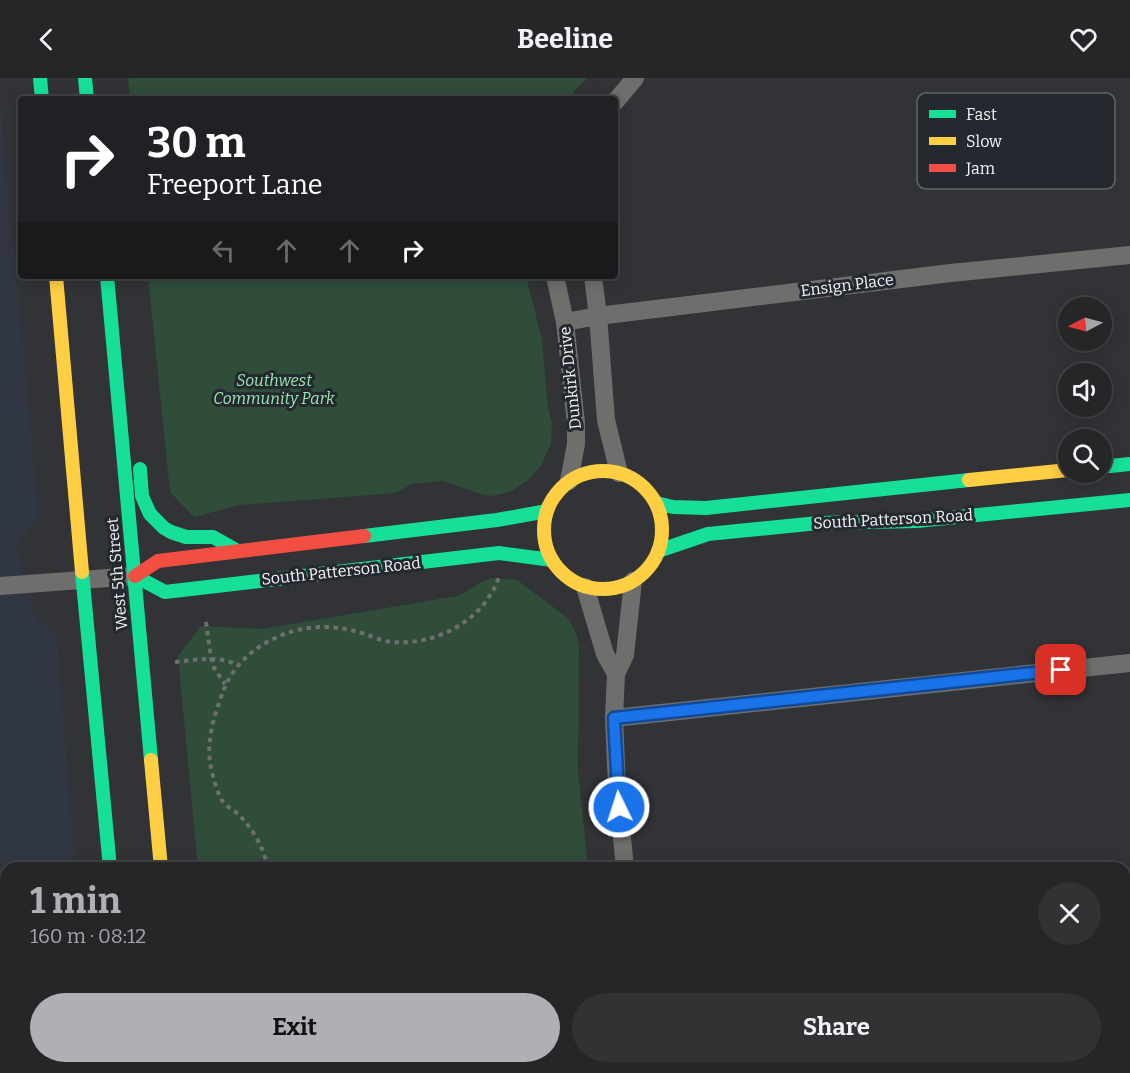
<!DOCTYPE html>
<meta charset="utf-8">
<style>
:root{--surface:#252628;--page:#313234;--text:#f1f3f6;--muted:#a3a5a8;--line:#424345;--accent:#aeb0b4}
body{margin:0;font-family:Bitter,serif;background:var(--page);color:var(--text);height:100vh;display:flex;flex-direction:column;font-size:22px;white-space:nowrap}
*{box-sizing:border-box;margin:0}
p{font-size:20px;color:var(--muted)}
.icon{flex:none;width:33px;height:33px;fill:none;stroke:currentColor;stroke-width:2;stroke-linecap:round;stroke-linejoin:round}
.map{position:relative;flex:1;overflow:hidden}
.side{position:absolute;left:0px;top:784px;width:1131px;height:212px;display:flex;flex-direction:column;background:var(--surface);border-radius:18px 18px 0 0;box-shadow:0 3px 15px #0003,0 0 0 2px var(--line)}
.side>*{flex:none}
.hud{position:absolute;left:18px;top:18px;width:600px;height:183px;border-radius:6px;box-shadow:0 3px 15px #0003,0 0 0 2px var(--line);background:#202124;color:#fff;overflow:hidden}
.needle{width:39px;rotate:264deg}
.fabs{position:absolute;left:1058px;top:219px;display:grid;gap:12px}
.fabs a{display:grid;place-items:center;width:54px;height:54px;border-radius:50%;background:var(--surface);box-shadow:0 3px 15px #0003,0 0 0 2px var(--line);font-size:30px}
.pin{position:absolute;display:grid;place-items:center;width:51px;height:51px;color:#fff;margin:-26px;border-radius:12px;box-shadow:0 3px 9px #0006}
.me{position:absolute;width:66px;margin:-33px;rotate:356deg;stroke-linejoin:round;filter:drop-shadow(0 0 4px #0008)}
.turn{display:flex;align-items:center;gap:21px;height:126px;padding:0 30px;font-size:27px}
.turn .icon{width:78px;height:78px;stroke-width:2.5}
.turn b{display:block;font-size:42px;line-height:51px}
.lanes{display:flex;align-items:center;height:57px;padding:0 30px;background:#0003;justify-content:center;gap:30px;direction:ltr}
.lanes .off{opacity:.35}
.round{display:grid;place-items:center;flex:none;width:63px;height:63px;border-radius:32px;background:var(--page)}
.overview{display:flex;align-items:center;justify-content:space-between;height:102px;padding:0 30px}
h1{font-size:36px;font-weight:700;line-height:45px;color:var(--accent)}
.cta{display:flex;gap:12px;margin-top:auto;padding:12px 30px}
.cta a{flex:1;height:69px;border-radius:36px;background:var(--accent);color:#111;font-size:24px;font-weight:700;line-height:69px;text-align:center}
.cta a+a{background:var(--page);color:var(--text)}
header{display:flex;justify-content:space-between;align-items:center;height:78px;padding:0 30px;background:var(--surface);font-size:27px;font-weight:700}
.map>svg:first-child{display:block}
.built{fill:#313742}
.green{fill:#304d3a}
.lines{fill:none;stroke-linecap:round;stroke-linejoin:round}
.path{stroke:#6f6f71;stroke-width:4;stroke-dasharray:4.5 4.5;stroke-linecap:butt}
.lane{stroke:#6e6e6d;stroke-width:9}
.street{stroke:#6e6e6d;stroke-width:18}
.fast{stroke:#16e098;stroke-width:14}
.slow{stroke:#ffcf43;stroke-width:14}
.jam{stroke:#f24e42;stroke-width:14}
.route-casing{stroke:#114b97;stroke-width:15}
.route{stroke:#1a73e8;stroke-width:10}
.labels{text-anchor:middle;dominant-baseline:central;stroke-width:6;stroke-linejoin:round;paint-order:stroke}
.street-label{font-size:16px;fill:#f1f4f8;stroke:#24292f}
.park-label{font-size:16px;font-style:italic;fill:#98e7b1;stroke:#24292f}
.key{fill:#24292f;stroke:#62666b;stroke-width:1.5}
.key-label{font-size:16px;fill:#f1f4f8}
</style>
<header><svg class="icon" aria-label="back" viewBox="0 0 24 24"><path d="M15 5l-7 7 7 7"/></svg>Beeline<svg class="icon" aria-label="heart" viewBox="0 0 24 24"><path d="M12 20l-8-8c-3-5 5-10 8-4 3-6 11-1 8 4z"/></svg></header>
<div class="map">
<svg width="1130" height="995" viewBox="0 0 1130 995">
<rect width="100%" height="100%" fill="#313336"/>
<!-- built -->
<path class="built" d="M0,25L39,439L16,466L35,540L57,559L75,790H6V990H94L95,995H0Z"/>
<!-- green -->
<g class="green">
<path d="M128,0H587L575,12L570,21H130Z"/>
<path d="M148,198H528V206L542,262L548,330L552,345L551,366L540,389L527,403L510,414L492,418L480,416L443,403L412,406L395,415L240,427L194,439L170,414Z"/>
<path d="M491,500L517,502L569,541L576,555L579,569L578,692L588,790H198L178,578L201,548L261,551L457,518C469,513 478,504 491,500Z"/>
<path d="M217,990H607L608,995H218Z"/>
</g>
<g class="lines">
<!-- path -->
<g class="path">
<path d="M206,544L211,580L214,590L225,606"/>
<path d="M175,584C196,582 218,577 238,587"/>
<path d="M268,790C264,771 254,753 241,739C236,733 228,730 223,724C217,715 212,696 210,685C207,660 214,638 223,614C238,570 293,543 338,550C347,551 356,553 365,556C373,559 382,563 391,564C427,567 465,552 487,522C492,514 497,507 499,498"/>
<path d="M328,990L335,995"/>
</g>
<!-- lane -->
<path class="lane" d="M69,990L70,995"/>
<!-- street -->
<g class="street">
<path d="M615,24L635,0"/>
<path d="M555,198L565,244L576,345V366L569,403"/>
<path d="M593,198L598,238L606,342L619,395"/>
<path d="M565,244L598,238L951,195L1130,177"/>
<path d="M0,508L135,498"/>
<path d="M585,509L605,576L616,596"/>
<path d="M614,640L1130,585"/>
<path d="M625,790L617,709L614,640L616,596L625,577L633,503"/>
<path d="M1125,813H1130"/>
<path d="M646,990L647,995"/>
</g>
<!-- fast -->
<g class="fast">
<path d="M40,0L42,21"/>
<path d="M85,0L87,21"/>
<path d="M107,198L151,682"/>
<path d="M1101,389L1130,386"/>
<path d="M140,391L142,418L150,436L164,450L171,454L186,459H213L238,473"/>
<path d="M656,425L673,429L706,430L969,402"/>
<path d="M364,458L497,442L547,433"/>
<path d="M658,473L708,456L818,445L917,443L1130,422"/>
<path d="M82,494L110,790"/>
<path d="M135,498L165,514L499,475L552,482"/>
<path d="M129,990L130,995"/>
</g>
<!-- slow -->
<g class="slow">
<path d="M56,198L82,494"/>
<circle cx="603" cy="452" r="59"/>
<path d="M969,402L1068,392"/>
<path d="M151,682L161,790"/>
<path d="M179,990L180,995"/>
</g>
<!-- jam -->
<path class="jam" d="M135,498L158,483L364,458"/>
</g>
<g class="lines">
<!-- route casing -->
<g class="route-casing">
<path id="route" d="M619,729L614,640L1061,592"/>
</g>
<!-- route -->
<use href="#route" class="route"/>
</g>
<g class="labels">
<!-- street labels -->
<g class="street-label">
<text transform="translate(847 207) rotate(-7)">Ensign Place</text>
<text transform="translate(570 300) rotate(-96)">Dunkirk Drive</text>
<text transform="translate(893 441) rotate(-3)">South Patterson Road</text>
<text transform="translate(341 493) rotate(-6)">South Patterson Road</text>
<text transform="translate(117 496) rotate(-95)">West 5th Street</text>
</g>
<!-- park labels -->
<g class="park-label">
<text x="274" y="302">Southwest<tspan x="274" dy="18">Community Park</tspan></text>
</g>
</g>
<!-- legend -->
<rect x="917" y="15" width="198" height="96" rx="9" class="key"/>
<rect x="929" y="32" width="27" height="8" fill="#16e098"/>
<rect x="929" y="59" width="27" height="8" fill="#ffcf43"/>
<rect x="929" y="86" width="27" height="8" fill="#f24e42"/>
<g class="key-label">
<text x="966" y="42">Fast</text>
<text x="966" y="69">Slow</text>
<text x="966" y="96">Jam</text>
</g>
</svg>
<div class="fabs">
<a><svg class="needle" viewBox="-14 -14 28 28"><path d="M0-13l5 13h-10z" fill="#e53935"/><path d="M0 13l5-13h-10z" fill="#a3a5a8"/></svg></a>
<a><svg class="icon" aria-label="sound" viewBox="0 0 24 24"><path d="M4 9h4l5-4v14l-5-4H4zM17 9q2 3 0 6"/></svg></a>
<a><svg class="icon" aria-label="search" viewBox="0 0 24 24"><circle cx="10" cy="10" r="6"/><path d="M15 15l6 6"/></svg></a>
</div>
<div class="pin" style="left:1061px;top:592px;background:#d93025"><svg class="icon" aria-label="arrive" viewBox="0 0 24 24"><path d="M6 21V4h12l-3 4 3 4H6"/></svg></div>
<svg class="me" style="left:619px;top:729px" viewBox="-20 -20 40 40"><circle r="17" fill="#1a73e8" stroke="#fff" stroke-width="3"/><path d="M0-11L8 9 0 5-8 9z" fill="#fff"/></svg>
<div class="hud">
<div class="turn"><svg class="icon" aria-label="right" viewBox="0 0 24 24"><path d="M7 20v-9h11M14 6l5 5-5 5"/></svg><div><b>30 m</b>Freeport Lane</div></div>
<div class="lanes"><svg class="icon off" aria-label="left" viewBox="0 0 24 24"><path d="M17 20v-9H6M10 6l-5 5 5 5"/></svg><svg class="icon off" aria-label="ahead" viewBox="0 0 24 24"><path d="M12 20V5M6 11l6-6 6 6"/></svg><svg class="icon off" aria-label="ahead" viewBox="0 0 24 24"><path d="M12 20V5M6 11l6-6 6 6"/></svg><svg class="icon" aria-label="right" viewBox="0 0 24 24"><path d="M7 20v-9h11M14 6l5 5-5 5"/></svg></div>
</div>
<section class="side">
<div class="overview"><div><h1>1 min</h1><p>160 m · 08:12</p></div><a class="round"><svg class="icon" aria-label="close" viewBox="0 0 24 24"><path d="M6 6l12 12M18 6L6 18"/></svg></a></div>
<div class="cta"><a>Exit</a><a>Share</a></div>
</section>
</div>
